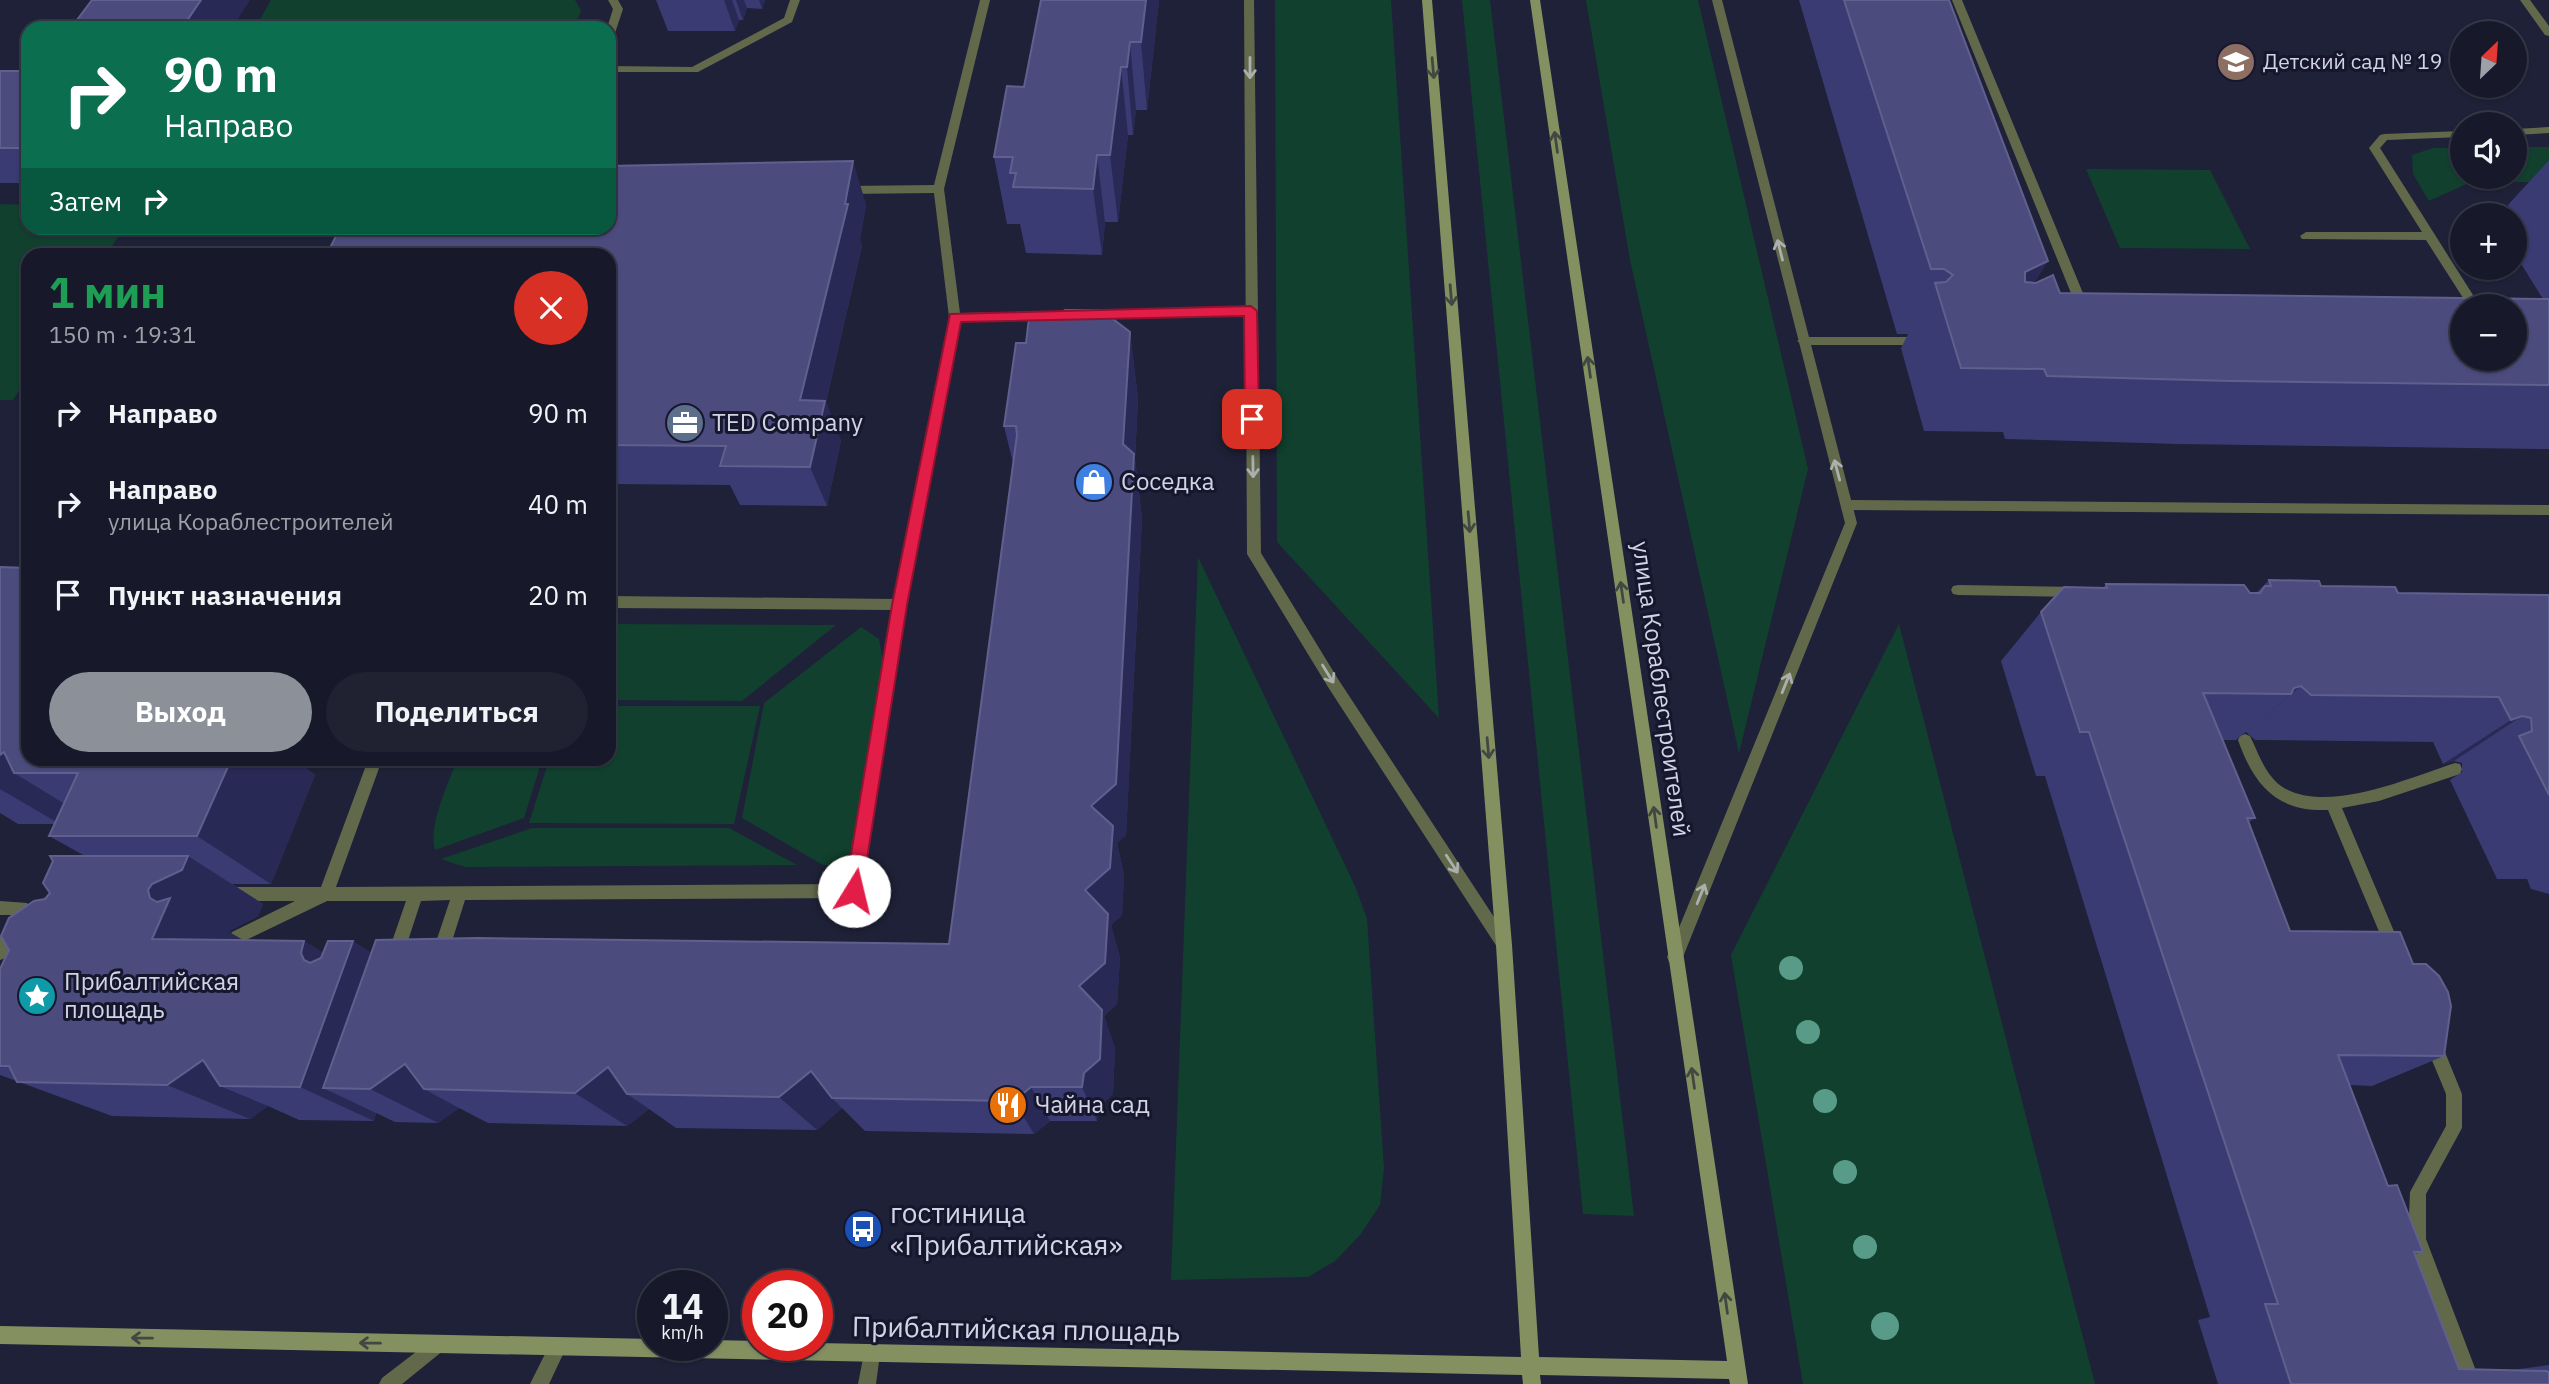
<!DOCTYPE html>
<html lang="ru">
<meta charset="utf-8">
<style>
:root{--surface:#17192a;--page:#202232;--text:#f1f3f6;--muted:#9ea0a8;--line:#363847;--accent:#8c9099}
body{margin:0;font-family:"IBM Plex Sans",sans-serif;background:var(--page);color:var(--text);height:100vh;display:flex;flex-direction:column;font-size:26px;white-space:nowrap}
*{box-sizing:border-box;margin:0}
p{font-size:23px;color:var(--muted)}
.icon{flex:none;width:38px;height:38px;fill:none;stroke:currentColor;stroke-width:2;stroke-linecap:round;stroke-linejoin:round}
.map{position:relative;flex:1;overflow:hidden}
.panel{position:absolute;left:21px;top:248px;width:595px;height:518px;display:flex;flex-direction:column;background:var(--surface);border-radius:21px;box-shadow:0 2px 5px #0004,0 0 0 2px var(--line)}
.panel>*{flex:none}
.banner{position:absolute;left:21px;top:21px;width:595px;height:214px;border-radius:21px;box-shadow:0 2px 5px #0004,0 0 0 2px var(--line);background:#0b6e4f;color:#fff;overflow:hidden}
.needle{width:46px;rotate:25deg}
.tools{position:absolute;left:2450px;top:21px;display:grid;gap:14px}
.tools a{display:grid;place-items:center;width:77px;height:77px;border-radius:50%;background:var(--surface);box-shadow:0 2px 5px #0004,0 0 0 2px var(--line);font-size:35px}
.speed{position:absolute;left:637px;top:1270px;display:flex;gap:14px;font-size:35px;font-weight:700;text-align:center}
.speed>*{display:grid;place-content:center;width:91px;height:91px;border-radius:50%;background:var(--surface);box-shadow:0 2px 5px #0004,0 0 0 2px var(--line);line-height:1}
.speed small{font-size:18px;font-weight:400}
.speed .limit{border:10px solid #d22;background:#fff;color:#111}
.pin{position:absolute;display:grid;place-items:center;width:60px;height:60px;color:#fff;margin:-30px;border-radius:14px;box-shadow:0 4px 10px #0006}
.me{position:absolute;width:77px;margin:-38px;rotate:9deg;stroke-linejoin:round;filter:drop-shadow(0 0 5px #0008)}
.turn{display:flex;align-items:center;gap:24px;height:147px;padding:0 28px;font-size:32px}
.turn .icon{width:91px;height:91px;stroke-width:2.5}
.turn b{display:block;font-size:49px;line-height:60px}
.then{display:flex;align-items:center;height:66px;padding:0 28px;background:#0003;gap:14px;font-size:26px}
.round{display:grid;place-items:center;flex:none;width:74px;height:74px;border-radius:37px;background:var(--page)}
.headline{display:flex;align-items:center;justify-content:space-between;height:119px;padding:0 28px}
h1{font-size:42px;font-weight:700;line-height:52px;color:#1e9e55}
.cta{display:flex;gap:14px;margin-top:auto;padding:14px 28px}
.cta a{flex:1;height:80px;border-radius:42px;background:var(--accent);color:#fff;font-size:28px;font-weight:700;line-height:80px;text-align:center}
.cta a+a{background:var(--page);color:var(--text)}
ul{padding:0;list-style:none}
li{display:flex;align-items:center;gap:21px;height:91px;padding:0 28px}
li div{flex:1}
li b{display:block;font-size:26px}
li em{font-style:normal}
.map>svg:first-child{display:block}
.green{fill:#11402e}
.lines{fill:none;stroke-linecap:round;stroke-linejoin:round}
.lane{fill:#62694b;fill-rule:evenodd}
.street{fill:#62694b;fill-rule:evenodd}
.secondary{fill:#859061;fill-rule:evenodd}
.tree{fill:#589b89}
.wall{fill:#3a3b72}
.shaded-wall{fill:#292955}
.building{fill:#4b4b7e;stroke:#60608e;stroke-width:2;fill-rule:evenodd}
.oneway{stroke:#abafae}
.oneway2{stroke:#424742}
.route{fill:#e11d48;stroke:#92132f;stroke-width:2}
.labels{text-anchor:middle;stroke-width:6;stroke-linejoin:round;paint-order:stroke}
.far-poi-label{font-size:21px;fill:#d2d4e4;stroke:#16172e;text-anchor:start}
.poi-label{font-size:24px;fill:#d2d4e4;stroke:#16172e;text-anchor:start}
.street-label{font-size:24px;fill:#d2d4e4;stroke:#16172e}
.near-poi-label{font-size:28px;fill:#d2d4e4;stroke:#16172e;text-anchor:start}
.near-street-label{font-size:28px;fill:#d2d4e4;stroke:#16172e}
</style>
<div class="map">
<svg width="2549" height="1384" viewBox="0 0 2549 1384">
<rect width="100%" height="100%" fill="#1f2138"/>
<g class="green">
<path d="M271 0H575L581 11 574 28H255Z"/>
<path d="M1275 0H1391L1439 718 1277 542Z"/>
<path d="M1462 0H1490L1634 1216 1583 1214Z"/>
<path d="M1586 0H1698L1808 469 1739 753 1630 260Z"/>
<path d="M2515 147H2549V182H2471L2429 201 2413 174 2412 155 2433 148H2462V177H2515Z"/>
<path d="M2086 169 2210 170 2250 249 2120 248Z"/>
<path d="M0 204 28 205V228H124L106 255 28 256V376L13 400H0Z"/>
<path d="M1198 557 1355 886 1367 919 1384 1168 1380 1205 1360 1235 1335 1261 1308 1277 1171 1280Z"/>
<path d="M609 624 836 625 742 701 609 700Z"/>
<path d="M1899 624 2095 1384H1803L1731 955Z"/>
<path d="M861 627 879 639 883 660 849 865H823L742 818 764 703Z"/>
<path d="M609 706H760L734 824 529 823 549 760H609Z"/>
<path d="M457 760H542L524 818 435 850C428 826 448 784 457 760Z"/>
<path d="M532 828H729L797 865 465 867 441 859Z"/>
</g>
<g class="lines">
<g class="lane">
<path d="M608 0H618L623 9 614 36 609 39V28H607L613 9Z"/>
<path d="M790 0H800L792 22 698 72H609V66L692 67 784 18Z"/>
<path d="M980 0H990L944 189 960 313 1251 307 1257 311 1251 315 960 321 907 605 859 896 854 898 465 900 447 957 445 962 439 964 433 962 431 957 450 900 421 901 403 956 401 961 395 963 389 961 387 956 406 901H327L242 942 237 944 232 942 229 937 232 932 295 901H229L224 899 221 894 224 889 229 887H321L368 760H382L336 887 848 884 892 610 609 608V596L894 599 949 317 934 193 845 194 840 190 845 186 934 185Z"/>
<path d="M1952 0H1962L2085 298 2083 301 2079 302 2073 298Z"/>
<path d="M2520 0H2530L2549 26V36L2545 35Z"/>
<path d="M2549 127V133L2515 135V129Z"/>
<path d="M2462 131V137L2387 140 2380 148 2473 295V301H2465L2426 240 2302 239 2300 236 2306 232H2422L2369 148 2380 135 2384 134Z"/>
<path d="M1803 337H1910L1916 341 1910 345H1803L1797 341Z"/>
<path d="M1847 500 2549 505V515L1847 510 1841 505Z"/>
<path d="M1958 585 2079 587 2084 588 2086 592 2084 596 2079 597 1958 595 1953 594 1951 590 1953 586Z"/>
<path d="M2245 734 2250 736C2259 754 2264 773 2281 786 2325 816 2411 777 2455 763L2460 764 2462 769 2460 774 2379 801 2342 808 2401 948 2398 953 2393 955 2388 953 2328 810C2276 812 2254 785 2238 740L2240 736Z"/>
<path d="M0 901 27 903 30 908 6 958 0 960V937L11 915H0Z"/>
<path d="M2432 1033 2438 1035 2462 1094V1128L2426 1194V1239L2481 1384H2463L2408 1239 2410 1192 2446 1126V1094L2424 1041 2426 1035Z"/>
<path d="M438 1335 444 1338 447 1344 444 1350 402 1384H379L382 1378Z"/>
<path d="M557 1339 563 1342 566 1348 549 1384H530L551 1342Z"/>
<path d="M871 1345 877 1348 880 1354 876 1384H858L865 1348Z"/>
</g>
<g class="street">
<path d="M1244 0H1254L1261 553 1338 679 1509 940 1512 945 1509 950 1504 952 1499 950 1328 687 1247 554Z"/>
<path d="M1712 0H1722L1857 523 1683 957 1681 962 1675 964 1669 962 1667 957 1845 523Z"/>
</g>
<path class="secondary" d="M1422 0H1432L1512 945 1539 1357 1727 1361 1530 0H1540L1748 1384H1730L1729 1379 1540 1375 1541 1384H1523L1522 1375 0 1344V1326L653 1339V1346H712V1340L758 1341V1346H817V1343L1521 1357 1496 945Z"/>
</g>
<g class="tree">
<circle cx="1791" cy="968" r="12"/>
<circle cx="1808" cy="1032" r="12"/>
<circle cx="1825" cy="1101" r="12"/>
<circle cx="1845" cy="1172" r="12"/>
<circle cx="1865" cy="1247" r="12"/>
<circle cx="1885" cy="1326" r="14"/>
</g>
<g class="wall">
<path d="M656 0H765L762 9 747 8 743 20H739L735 31H668Z"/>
<path d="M1159 0 1147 110H1136L1133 135H1128L1118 222H1105L1102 255 1026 253 1020 224H1007L994 157 1024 87Z"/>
<path d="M1799 0H1949L2048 261 2034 283 2060 293 2543 299 2515 254V215L2508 205 2549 160V449L2179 444 2005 439 2003 432 1924 431 1901 348 1908 334H1897Z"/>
<rect x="0" y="71" width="28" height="112"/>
<path d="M866 204 860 240 862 246 826 402 841 441 827 506 740 505 730 485 609 484V256Z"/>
<path d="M1130 332 1138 399 1135 459 1142 518 1126 835 1117 843 1124 875 1122 915 1111 925 1120 958 1117 1004 1104 1016 1115 1049 1113 1094 1098 1108 1097 1121H1050L1034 1134 865 1131 842 1108 817 1130 676 1128 649 1109 627 1126 488 1123 459 1108 438 1123 395 1122 376 1113 374 1121 299 1120 268 1106 250 1119 112 1116 0 1075V969L45 899 85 856 49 836 55 824H18L0 813V567L306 768 315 775 271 884H232L263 904 258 916 231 930 229 932 243 940 304 941 323 953 949 944 1013 463 1004 426 1026 343Z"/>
<path d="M2269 580 2398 593 2549 595V894L2531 889 2527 879H2497L2450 780 2462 772V763L2454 761 2443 764 2433 742 2255 740 2246 732 2236 740H2223L2255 818 2249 822 2290 931 2444 1056 2372 1086 2349 1085 2388 1186 2423 1252 2415 1254 2459 1369 2512 1370 2549 1365V1384H2218L2198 1320 2210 1317 2045 776H2036L2001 661 2041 612 2103 588 2106 584 2256 593Z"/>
</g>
<g class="shaded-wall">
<path d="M201 0H250L232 28H182Z"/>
<path d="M724 0H732L739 20 735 31Z"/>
<path d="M736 0H744L747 8 743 20Z"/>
<path d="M759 0H765L762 9Z"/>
<path d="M1146 0H1159L1147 110 1141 42Z"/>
<path d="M1130 42 1136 110 1133 135 1127 67Z"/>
<path d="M1121 67 1128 135 1118 222 1110 155Z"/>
<path d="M1097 155 1105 222 1102 255 1093 189Z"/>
<path d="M853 161 866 204 860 240 862 246 826 402 841 441 827 506 810 467 800 400 845 204Z"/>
<path d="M2048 261 2008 326 2025 272Z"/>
<path d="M1130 332 1138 399 1135 459 1142 518 1126 835 1117 843 1124 875 1122 915 1111 925 1120 958 1117 1004 1104 1016 1115 1049 1113 1094 1098 1108 1097 1121 1082 1087 1084 1073 1079 986 1091 806 1123 444Z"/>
<path d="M2301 686 2246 732 2291 694 2294 688Z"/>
<path d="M2522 716 2454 761 2443 764 2511 720Z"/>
<path d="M4 752 14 773 78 812 60 824 0 789V755Z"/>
<path d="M231 760H309L306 768 315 775 271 884 197 836Z"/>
<path d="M188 856 263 904 258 916 231 930 229 932 248 943 152 939 150 898 148 890 152 884Z"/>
<path d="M304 941 344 966 353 941 419 983 405 1064 424 1089 459 1108 438 1123 370 1089 323 1088 376 1113 374 1121 300 1087 304 960 301 953Z"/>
<path d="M203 1060 220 1086 268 1106 250 1119 167 1085Z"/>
<path d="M608 1067 627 1094 649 1109 627 1126 575 1093Z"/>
<path d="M811 1071 832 1098 842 1108 817 1130 779 1097Z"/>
<path d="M1031 1087 1050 1121 1034 1134 1014 1101Z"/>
</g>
<g class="building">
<path d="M92 0H201L182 28H71Z"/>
<path d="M1041 0H1146L1141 42H1130L1127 67H1121L1110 155H1097L1093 189 1013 187 1016 173H1010L1013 157H994L1007 86 1024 87Z"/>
<path d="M1844 0H1949L2048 261 2025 272V282L2036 283 2053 275 2060 293 2549 299V385L2231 381 2047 376 2044 369 1961 368 1935 283 1946 282 1953 275 1944 269H1931ZM2462 306H2515V359H2462Z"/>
<path d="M0 71H28V146L26 148H0Z"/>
<path d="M853 161 845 204H848L800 400 825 401 810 467 720 466 726 446 609 445V256H326L340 228H609V166Z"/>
<path d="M1065 310H1101L1130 332 1123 444 1134 454 1116 784 1091 806 1113 826 1110 868 1085 890 1108 914 1105 963 1079 986 1102 1010 1100 1059 1084 1073 1082 1087H1031L1014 1101 832 1098 811 1071 779 1097 627 1094 608 1067 575 1093 424 1089 405 1064 370 1089 323 1088 376 940 478 938 949 944 1017 435 1016 426H1004L1016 343H1026L1029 318H1053Z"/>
<path d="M0 567 28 568V760H231L197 836H49L78 773H14L4 752 0 755Z"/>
<path d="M2269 580 2319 581 2321 586 2395 587 2398 593 2549 595V795L2519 736 2532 731 2531 718 2522 716 2511 720 2499 697 2311 695 2301 686 2294 688 2291 694 2203 693 2255 818H2247L2290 931 2400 932 2413 964H2426L2439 976 2448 992 2451 1006 2444 1056 2338 1055 2388 1186 2397 1185 2423 1252H2414L2459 1369 2547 1371 2549 1373V1384H2291L2265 1304H2278L2089 732H2080L2041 612 2064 587 2107 588 2106 584 2244 585 2250 593H2260L2265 586H2271Z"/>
<path d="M50 856H188L182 870 152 884 148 890 150 898 157 902 170 898 152 939 304 941 301 953 304 960 310 963 321 958 328 941H353L300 1087 220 1086 203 1060 167 1085 17 1082 9 1066H0V969L9 950 1 936 9 918 34 901 45 899 50 893 43 883 53 861Z"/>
</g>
<defs><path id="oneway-shaft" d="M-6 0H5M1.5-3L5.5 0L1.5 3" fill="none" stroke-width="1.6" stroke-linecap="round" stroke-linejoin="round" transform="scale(1.75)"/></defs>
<g class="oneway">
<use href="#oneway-shaft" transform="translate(1250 68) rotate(90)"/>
<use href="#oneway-shaft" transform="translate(1780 250) rotate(-104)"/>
<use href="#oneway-shaft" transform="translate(1253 467) rotate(89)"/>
<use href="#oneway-shaft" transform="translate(1837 470) rotate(-105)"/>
<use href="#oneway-shaft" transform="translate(1328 674) rotate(58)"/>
<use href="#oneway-shaft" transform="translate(1786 683) rotate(-68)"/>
<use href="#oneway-shaft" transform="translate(1452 864) rotate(57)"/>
<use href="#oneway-shaft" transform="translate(1701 894) rotate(-68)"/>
</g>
<g class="oneway2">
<use href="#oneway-shaft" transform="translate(1433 68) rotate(85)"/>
<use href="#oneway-shaft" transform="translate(1556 142) rotate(-98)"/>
<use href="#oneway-shaft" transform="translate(1451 295) rotate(85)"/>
<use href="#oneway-shaft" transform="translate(1589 367) rotate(-98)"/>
<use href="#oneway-shaft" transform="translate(1469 522) rotate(85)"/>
<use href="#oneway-shaft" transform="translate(1622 592) rotate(-98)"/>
<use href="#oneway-shaft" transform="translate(1488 748) rotate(85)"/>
<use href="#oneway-shaft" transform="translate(1655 817) rotate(-98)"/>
<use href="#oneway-shaft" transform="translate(1693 1078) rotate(-98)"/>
<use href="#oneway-shaft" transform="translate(1726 1303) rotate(-98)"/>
<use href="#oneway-shaft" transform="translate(142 1338) rotate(-179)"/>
<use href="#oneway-shaft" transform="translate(370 1343) rotate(-179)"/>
</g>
<path class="route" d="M1251 306 1257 311 1259 419 1252 424 1245 419 1244 316 961 322 907 605 862 891 860 897 854 899 848 897 845 891 892 605 950 314Z"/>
<defs>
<symbol id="school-disc" viewBox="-11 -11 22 22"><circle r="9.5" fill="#8d6e63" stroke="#16172e"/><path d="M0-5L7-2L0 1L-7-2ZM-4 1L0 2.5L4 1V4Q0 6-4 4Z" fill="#fff"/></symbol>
<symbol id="office-disc" viewBox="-11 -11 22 22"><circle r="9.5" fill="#5c6f8a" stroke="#16172e"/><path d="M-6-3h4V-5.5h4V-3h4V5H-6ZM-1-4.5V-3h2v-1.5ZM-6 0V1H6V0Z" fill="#fff"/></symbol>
<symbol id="shop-disc" viewBox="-11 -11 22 22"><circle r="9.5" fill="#3f7fe0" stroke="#16172e"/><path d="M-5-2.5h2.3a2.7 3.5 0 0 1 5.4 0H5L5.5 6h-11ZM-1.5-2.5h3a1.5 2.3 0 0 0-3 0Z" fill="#fff"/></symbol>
<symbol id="sight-disc" viewBox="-11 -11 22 22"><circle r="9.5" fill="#0f9aa8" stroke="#16172e"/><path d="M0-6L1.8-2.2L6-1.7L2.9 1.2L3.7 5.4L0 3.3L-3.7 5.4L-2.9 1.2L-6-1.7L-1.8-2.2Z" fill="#fff"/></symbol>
<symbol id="restaurant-disc" viewBox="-11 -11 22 22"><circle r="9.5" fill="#e8710a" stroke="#16172e"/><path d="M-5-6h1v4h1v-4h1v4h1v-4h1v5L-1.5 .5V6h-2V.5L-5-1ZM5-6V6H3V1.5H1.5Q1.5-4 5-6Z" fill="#fff"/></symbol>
<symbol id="bus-disc" viewBox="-11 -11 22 22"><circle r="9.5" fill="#1a4fb4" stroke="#16172e"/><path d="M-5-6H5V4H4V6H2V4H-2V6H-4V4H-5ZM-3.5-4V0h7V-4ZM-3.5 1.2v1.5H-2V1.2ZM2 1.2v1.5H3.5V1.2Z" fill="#fff"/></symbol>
</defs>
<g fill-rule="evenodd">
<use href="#school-disc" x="2214" y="40" width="44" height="44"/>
<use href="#office-disc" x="663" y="401" width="44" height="44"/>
<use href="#shop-disc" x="1072" y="460" width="44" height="44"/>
<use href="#sight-disc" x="15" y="974" width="44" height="44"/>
<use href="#restaurant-disc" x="986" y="1083" width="44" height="44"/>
<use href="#bus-disc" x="841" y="1207" width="44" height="44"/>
</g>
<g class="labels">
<g class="far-poi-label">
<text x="2263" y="69">Детский сад № 19</text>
</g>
<g class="poi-label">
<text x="712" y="431">TED Company</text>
<text x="1121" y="490">Соседка</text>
<text x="64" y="990">Прибалтийская<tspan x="64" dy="28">площадь</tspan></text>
<text x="1035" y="1113">Чайна сад</text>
</g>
<g class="street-label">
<text transform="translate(1661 689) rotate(82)" y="8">улица Кораблестроителей</text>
</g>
<g class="near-poi-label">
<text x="890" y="1223">гостиница<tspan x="890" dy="32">«Прибалтийская»</tspan></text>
</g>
<g class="near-street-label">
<text transform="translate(1016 1329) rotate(1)" y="10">Прибалтийская площадь</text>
</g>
</g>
</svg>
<div class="tools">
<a><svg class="needle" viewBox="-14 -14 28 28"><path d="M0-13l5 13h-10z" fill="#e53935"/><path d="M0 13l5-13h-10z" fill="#9ea0a8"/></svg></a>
<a><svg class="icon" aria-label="sound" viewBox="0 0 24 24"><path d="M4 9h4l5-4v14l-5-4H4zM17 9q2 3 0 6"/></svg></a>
<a>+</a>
<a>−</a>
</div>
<div class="speed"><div>14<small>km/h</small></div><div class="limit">20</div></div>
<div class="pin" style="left:1252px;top:419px;background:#d93025"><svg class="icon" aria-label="arrive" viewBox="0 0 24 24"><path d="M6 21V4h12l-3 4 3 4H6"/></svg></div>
<svg class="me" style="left:854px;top:891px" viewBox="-20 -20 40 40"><circle r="19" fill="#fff"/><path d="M0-13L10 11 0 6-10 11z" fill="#e11d48"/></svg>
<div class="banner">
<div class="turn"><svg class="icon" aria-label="right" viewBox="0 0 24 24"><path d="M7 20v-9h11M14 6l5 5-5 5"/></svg><div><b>90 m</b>Направо</div></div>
<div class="then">Затем<svg class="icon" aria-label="right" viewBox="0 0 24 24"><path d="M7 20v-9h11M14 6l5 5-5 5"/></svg></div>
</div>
<section class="panel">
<div class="headline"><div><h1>1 мин</h1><p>150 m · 19:31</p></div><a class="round" style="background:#d93025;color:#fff"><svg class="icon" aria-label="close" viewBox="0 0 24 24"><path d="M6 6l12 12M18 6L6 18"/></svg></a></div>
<ul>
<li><svg class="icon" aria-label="right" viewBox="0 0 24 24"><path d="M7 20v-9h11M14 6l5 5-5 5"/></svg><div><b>Направо</b></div><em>90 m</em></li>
<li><svg class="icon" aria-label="right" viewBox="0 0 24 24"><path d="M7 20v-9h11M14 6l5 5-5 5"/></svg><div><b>Направо</b><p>улица Кораблестроителей</p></div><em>40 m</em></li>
<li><svg class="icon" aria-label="arrive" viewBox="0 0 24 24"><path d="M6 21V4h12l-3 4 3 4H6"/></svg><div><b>Пункт назначения</b></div><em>20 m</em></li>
</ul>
<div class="cta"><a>Выход</a><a>Поделиться</a></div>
</section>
</div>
